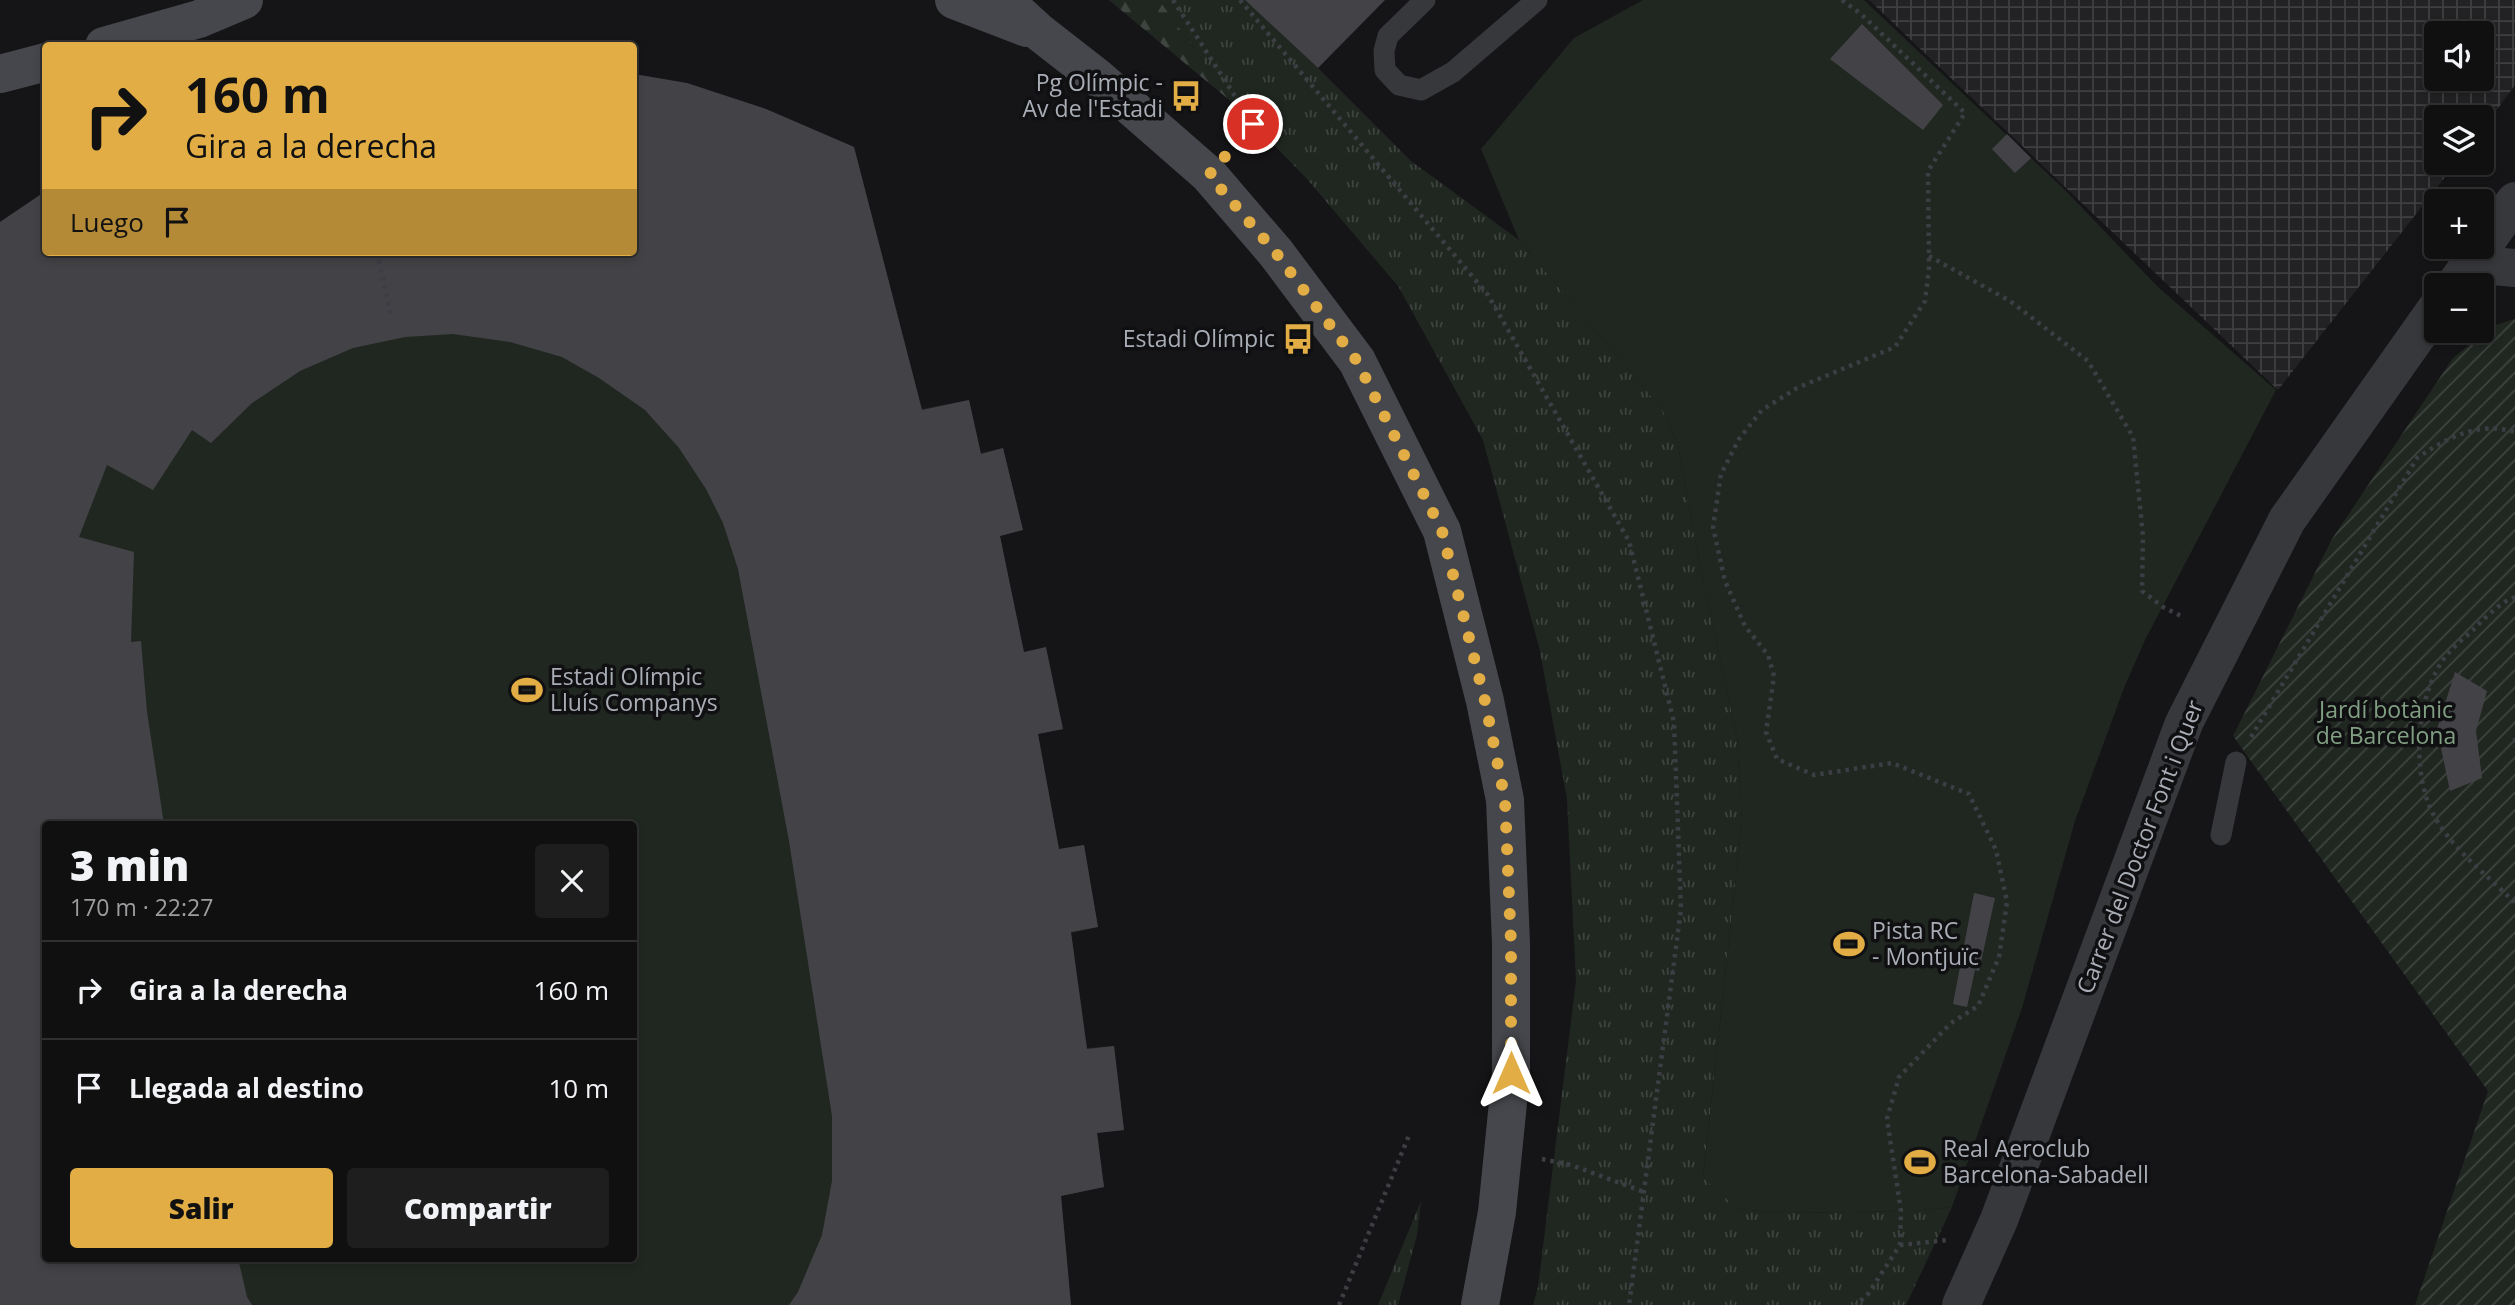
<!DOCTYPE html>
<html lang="es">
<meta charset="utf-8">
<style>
:root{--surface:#101011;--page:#1e1e1f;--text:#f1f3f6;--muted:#9c9d9f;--line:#303031;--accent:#e1ad44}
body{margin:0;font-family:"Open Sans",sans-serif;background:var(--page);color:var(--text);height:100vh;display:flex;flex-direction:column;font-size:26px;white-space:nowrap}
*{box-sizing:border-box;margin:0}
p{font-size:23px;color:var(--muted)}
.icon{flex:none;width:38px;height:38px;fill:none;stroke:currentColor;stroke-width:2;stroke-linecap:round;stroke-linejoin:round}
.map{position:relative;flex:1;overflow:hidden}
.panel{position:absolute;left:42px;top:821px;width:595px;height:441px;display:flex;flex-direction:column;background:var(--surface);border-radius:7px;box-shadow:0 4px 10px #0003,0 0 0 2px var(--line)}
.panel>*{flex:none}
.guide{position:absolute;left:42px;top:42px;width:595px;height:214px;border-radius:7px;box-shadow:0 4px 10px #0003,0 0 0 2px var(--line);background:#e1ad44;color:#111;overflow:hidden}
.tools{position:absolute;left:2424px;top:21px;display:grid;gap:14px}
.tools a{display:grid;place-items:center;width:70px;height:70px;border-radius:7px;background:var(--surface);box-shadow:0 4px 10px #0003,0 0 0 2px var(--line);font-size:35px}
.pin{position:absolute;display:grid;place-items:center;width:60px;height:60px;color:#fff;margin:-30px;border:4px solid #fff;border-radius:50%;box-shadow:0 2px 7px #0007}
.me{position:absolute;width:77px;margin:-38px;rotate:0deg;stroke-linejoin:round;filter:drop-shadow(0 0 5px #0008)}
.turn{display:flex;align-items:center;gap:24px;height:147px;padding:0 28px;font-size:32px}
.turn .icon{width:91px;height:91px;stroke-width:2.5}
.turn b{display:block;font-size:49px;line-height:60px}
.then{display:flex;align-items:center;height:66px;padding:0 28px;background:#0003;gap:14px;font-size:26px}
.round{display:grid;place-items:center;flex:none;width:74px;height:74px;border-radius:7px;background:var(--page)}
.headline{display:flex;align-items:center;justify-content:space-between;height:119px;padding:0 28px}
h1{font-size:42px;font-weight:800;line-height:52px}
.action{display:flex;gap:14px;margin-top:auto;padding:14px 28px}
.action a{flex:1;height:80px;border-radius:7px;background:var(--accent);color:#111;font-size:28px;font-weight:800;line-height:80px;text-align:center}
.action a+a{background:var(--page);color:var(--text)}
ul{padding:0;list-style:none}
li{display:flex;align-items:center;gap:21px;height:98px;padding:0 28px;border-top:2px solid var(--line)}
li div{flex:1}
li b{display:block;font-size:26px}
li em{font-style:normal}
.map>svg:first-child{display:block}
.industrial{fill:url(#industrial-grid);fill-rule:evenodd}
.grass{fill:url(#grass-tufts)}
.forest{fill:url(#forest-firs)}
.garden{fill:url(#garden-furrows)}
.pitch{fill:#202721;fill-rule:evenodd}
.building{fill:#434347}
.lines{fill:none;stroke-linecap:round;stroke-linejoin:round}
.path{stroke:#3d3e43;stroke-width:4.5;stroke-dasharray:3.5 5;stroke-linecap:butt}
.lane{stroke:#37383c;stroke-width:21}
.street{stroke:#37383c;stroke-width:38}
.secondary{stroke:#45474c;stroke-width:38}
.route{stroke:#e1ad44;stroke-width:12;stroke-dasharray:0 21.6}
.labels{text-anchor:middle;stroke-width:7;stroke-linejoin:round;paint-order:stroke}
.poi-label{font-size:23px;fill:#a9adb6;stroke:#101012;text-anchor:start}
.park-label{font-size:23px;fill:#819f83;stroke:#101012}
.street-label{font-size:23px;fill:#a9adb6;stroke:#101012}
</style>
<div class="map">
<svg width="2515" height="1305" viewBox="0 0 2515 1305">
<defs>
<pattern id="industrial-grid" width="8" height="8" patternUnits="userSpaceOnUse" patternTransform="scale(1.75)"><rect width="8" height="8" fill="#222224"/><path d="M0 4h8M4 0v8" fill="none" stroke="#3f3f42"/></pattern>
<pattern id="grass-tufts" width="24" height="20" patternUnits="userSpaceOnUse" patternTransform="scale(1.75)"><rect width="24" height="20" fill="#202721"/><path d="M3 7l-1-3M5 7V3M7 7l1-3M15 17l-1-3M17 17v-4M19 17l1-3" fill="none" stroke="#3e443f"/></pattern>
<pattern id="forest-firs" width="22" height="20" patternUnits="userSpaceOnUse" patternTransform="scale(1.75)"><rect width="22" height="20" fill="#202721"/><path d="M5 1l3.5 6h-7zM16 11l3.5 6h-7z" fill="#3e443f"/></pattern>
<pattern id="garden-furrows" width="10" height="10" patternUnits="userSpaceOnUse" patternTransform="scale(1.75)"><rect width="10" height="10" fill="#202721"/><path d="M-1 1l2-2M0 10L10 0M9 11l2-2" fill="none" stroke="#3e443f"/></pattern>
</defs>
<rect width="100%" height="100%" fill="#151517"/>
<path class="industrial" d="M1869 0H2515V85L2482 130V117H2436V163H2456L2278 390ZM2436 33H2482V79H2436Z"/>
<g class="grass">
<path d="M1159 0H1245L1318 68 1411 161 1519 240 1662 409 1678 445 1699 561 1737 737 1742 821 1703 1177 1738 1209 1785 1213 1912 1211 1952 1207 1906 1305H1533L1538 1287 1576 981 1567 799 1540 651 1483 440 1398 286 1307 179 1234 104Z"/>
<path d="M1421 1201 1417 1235 1398 1305H1378Z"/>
</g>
<path class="forest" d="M1108 0H1159L1234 104 1110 1Z"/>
<path class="garden" d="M2515 319V1305H2415L2488 1091 2233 736 2332 539 2453 358 2492 326Z"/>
<g class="pitch">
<path d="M1643 0H1864L2066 191 2158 287 2276 390 2145 640 2124 688 2075 821 2022 1008 1952 1207 1912 1211 1785 1213 1738 1209 1703 1178 1742 821 1737 737 1699 561 1678 445 1662 409 1519 240 1481 149 1574 38Z"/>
<path d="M634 74 687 84 766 109 854 147 922 409 969 400 981 453 1003 448 1023 530 1000 536 1023 652 1063 729 1038 734 1059 849 1084 845 1098 927 1071 933 1087 1048 1114 1046 1124 1130 1097 1133 1104 1187 1061 1196 1071 1305H0V222L45 191 46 252H634ZM46 824H634V1258H46Z"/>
</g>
<g class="building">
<path d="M1245 0H1385L1318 68Z"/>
<path d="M1862 24 1943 105 1923 130 1830 59Z"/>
<path d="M634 74 687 83 766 109 854 147 922 410 969 400 981 454 1003 448 1023 530 1000 536 1024 652 1046 647 1063 729 1038 734 1059 849 1084 845 1098 927 1071 932 1087 1049 1114 1046 1124 1130 1097 1133 1104 1187 1061 1196 1071 1305H789L798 1292 822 1235 832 1181V1116L789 841 738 569 723 523 706 489 679 448 645 410 599 378 562 357 510 342 453 334 405 337 353 348 300 371 252 403 211 443 192 430 153 490 107 465 79 537 134 552 131 642 141 641 147 712 164 824H46V1258H238L247 1297 252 1305H0V222L46 191V252H634Z"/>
<path d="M2007 134 2031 158 2015 173 1992 149Z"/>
<path d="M2455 672 2487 691 2476 731 2482 778 2450 791 2437 729Z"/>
<path d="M1974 893 1995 898 1979 971 1975 970 1967 1007 1953 1004Z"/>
</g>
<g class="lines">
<g class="path">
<path d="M1173 0 1253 124 1235 145"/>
<path d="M1240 0 1488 295 1629 541 1674 722 1681 909 1629 1305"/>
<path d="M1842 0 1861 14 1965 113 1928 171 1929 268 1925 301 1895 347 1797 388 1762 410 1739 439 1721 474 1713 527 1725 581 1745 626 1768 655 1774 676 1766 732 1777 759 1814 775 1892 763 1969 794 1996 850 2007 902 1999 957 1978 1006 1951 1023 1899 1077 1887 1119 1901 1211 1900 1245 1868 1294 1856 1305"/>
<path d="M377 252 391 316"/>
<path d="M1929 256 2010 301 2088 361 2133 437 2143 536 2142 591 2163 607 2183 617"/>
<path d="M2515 597C2499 603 2485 618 2473 630 2464 638 2454 646 2446 656 2417 693 2412 762 2429 805 2445 844 2484 872 2513 901L2515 906"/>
<path d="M2251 737 2417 458C2447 438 2478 421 2515 432"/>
<path d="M2515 738V747"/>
<path d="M1542 1159 1571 1165 1644 1192"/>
<path d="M1900 1245 1948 1240"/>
<path d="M1339 1305 1410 1133"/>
</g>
<g class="lane">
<path d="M1425 0 1388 36 1384 51 1385 70 1399 85 1421 90 1453 72 1537 0"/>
<path d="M2221 835 2236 762"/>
</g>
<g class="street">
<path d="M2471 264 2515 268"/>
<path d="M2455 285 2515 201"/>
<path d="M1961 1305 1999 1220 2184 723 2287 520 2436 309"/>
</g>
<g class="secondary">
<path d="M954 0 1027 28"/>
<path d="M1004 0 1039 32 1098 78 1209 175 1276 253 1357 361 1442 531 1485 701 1505 800 1511 943V1073L1497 1212 1480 1305"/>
<path d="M104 46 199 19 244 0"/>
<path d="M0 74 46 62"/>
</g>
</g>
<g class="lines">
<path class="route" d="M1253 124 1209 175 1276 253 1357 361 1442 531 1485 701 1505 800 1511 943V1073"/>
</g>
<defs>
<symbol id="bus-bare" viewBox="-9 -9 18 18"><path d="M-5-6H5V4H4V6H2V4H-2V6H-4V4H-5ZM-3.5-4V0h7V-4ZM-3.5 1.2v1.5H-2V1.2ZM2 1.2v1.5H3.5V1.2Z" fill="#e1ad44" stroke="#101012" stroke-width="2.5" paint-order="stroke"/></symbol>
<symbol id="stadium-bare" viewBox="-9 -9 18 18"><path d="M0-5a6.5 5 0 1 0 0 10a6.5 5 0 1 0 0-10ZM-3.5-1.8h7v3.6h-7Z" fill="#e1ad44" stroke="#101012" stroke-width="2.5" paint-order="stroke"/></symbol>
</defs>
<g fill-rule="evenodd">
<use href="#bus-bare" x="1164" y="74" width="44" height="44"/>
<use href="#bus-bare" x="1276" y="317" width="44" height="44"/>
<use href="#stadium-bare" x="505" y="668" width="44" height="44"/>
<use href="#stadium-bare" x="1827" y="922" width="44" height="44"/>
<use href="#stadium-bare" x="1898" y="1140" width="44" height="44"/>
</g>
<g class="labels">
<g class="poi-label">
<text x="1163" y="91" text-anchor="end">Pg Olímpic -<tspan x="1163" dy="26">Av de l'Estadi</tspan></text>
<text x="1275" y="347" text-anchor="end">Estadi Olímpic</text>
<text x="550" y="685">Estadi Olímpic<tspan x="550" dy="26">Lluís Companys</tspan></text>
<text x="1872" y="939">Pista RC<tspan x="1872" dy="26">- Montjuïc</tspan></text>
<text x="1943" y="1157">Real Aeroclub<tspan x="1943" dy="26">Barcelona-Sabadell</tspan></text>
</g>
<g class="park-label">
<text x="2386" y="718">Jardí botànic<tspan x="2386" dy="26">de Barcelona</tspan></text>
</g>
<g class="street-label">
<text transform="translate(2140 847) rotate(-69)" y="8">Carrer del Doctor Font i Quer</text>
</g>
</g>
</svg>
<div class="tools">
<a><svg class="icon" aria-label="sound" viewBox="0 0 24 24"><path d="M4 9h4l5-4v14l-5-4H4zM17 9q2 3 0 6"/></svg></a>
<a><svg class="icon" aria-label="layers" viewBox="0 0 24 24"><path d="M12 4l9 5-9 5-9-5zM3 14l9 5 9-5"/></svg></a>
<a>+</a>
<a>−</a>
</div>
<div class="pin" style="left:1253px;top:124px;background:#d93025"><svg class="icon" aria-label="arrive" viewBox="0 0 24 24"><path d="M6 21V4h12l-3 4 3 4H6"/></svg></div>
<svg class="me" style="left:1511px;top:1073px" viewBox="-20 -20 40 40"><path d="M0-17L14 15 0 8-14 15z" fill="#e1ad44" stroke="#fff" stroke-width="4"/></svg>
<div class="guide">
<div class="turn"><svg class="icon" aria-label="right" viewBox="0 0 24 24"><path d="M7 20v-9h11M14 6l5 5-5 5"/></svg><div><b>160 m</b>Gira a la derecha</div></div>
<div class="then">Luego<svg class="icon" aria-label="arrive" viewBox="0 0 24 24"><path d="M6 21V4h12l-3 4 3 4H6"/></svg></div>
</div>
<section class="panel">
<div class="headline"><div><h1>3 min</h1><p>170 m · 22:27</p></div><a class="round"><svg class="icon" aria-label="close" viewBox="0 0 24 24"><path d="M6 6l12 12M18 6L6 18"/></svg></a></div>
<ul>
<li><svg class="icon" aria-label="right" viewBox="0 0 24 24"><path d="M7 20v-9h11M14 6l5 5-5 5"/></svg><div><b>Gira a la derecha</b></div><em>160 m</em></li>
<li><svg class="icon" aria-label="arrive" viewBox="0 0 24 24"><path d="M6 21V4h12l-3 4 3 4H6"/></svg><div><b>Llegada al destino</b></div><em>10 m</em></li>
</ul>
<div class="action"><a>Salir</a><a>Compartir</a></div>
</section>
</div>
